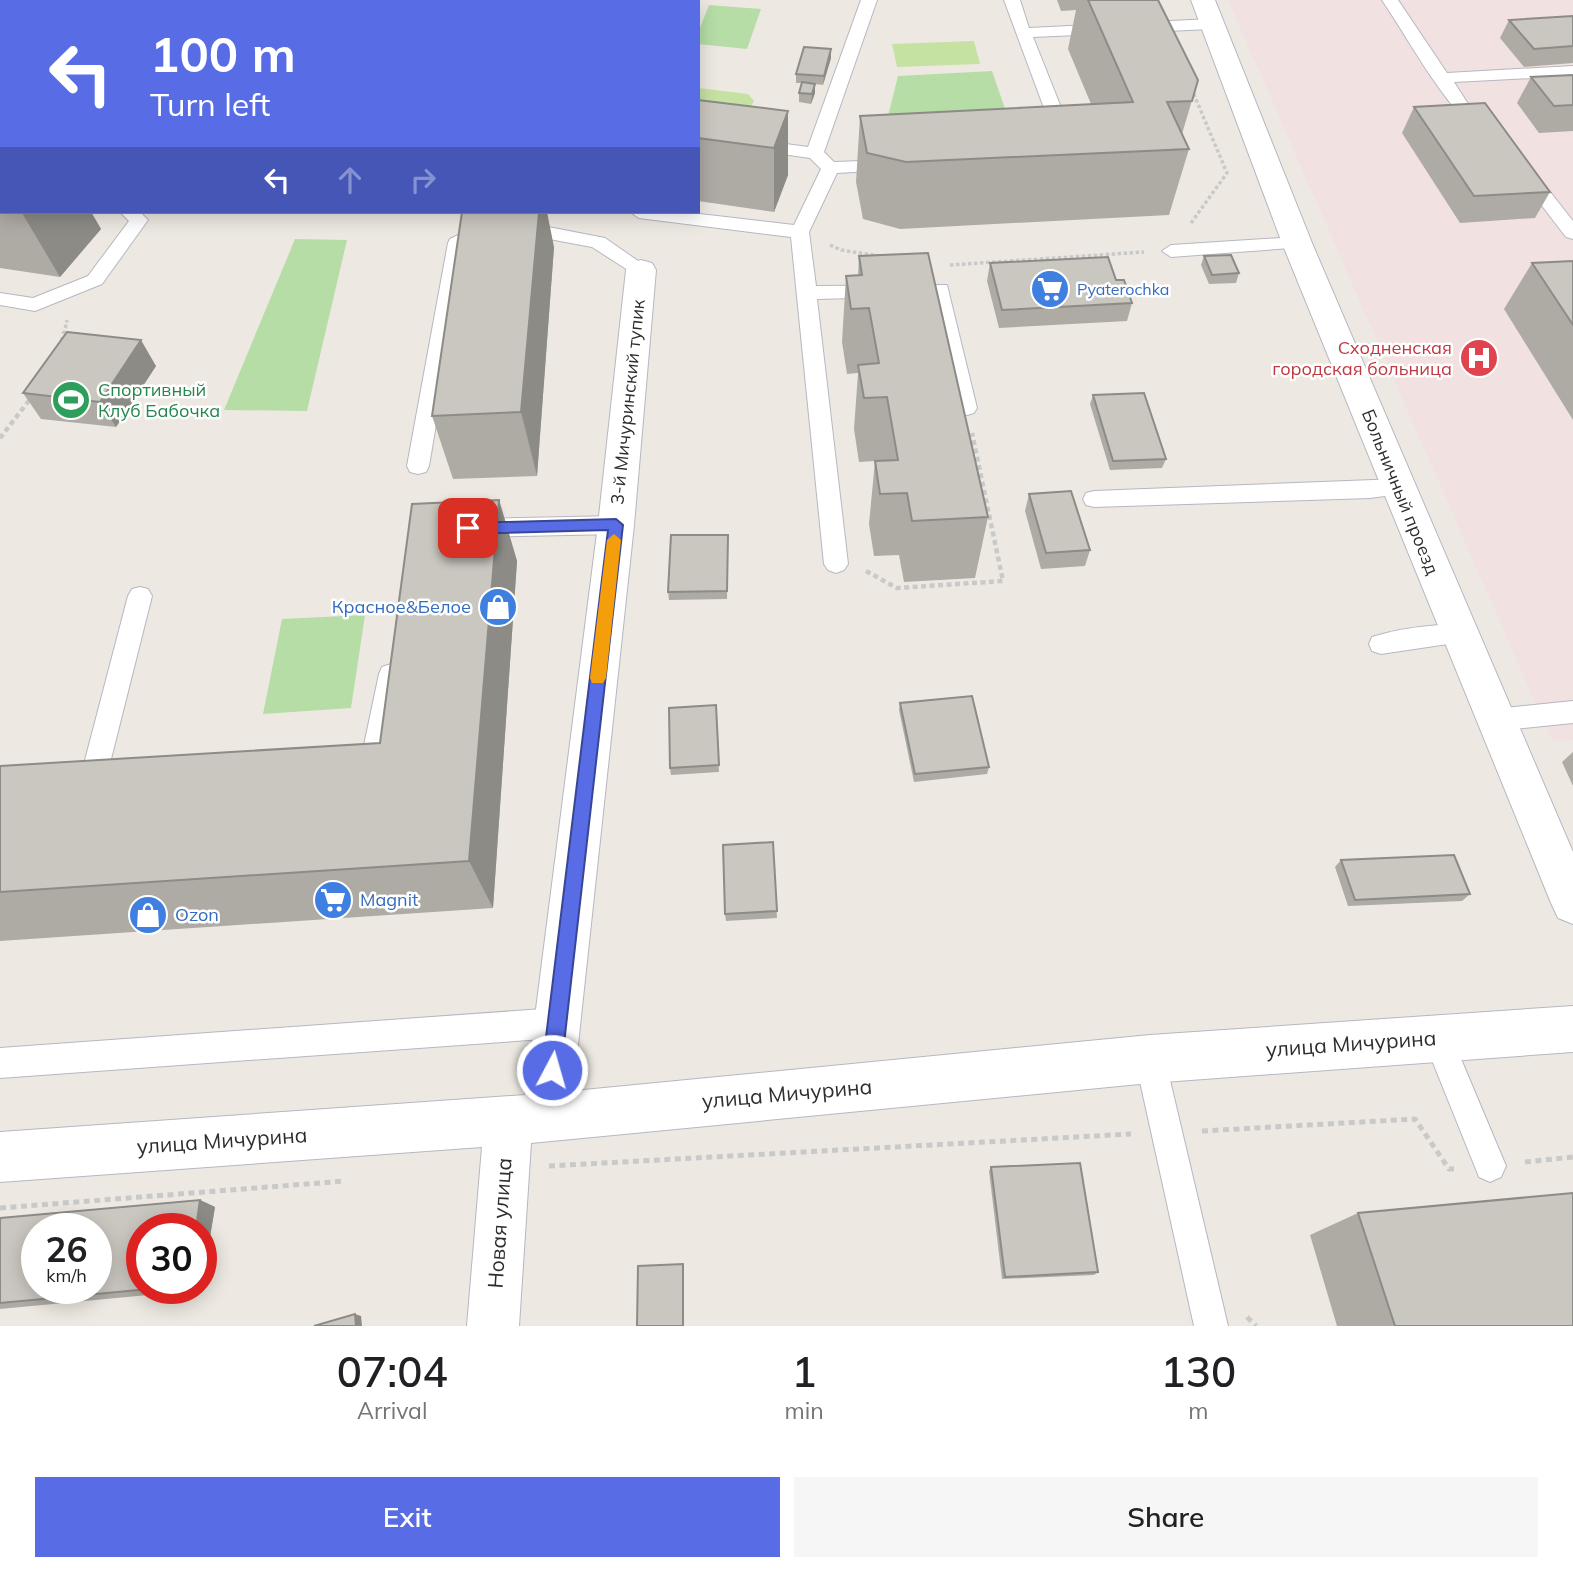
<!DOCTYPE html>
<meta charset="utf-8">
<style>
:root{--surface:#fff;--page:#f6f6f6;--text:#202124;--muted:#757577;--accent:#576ce5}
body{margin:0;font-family:Mulish,sans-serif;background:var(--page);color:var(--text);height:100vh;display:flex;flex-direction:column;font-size:26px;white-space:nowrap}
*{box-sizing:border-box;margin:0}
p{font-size:23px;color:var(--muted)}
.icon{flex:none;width:38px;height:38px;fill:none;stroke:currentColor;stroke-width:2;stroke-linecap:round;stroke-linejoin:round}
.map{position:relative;height:1326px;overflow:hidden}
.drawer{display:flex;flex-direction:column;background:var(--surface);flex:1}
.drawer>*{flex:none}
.hud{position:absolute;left:0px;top:0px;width:700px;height:214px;box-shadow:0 4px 18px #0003;background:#576ce5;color:#fff;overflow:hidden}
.speed{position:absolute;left:21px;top:1213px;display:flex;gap:14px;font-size:35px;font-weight:700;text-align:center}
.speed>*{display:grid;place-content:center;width:91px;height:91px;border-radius:50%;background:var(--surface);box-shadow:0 4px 18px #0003;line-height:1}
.speed small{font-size:18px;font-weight:400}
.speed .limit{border:10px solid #d22;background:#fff;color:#111}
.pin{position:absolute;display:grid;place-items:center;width:60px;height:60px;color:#fff;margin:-30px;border-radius:14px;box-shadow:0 4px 10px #0006}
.me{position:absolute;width:77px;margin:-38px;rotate:6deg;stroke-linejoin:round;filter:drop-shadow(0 0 5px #0008)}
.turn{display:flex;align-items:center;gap:24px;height:147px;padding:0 35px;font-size:32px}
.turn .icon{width:91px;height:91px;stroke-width:2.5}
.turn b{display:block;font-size:49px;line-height:60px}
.lanes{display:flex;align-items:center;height:66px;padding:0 35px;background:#0003;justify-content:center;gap:35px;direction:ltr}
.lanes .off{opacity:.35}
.eta{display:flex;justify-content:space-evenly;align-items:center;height:119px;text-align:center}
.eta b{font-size:42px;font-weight:600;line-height:49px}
.action{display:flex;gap:14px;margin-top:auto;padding:14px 35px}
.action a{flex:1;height:80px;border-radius:0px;background:var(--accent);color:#fff;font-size:28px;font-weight:600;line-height:80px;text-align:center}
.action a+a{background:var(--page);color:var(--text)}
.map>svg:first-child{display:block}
.medical{fill:#f2e1e1}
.green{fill:#b6dda6}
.pitch{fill:#c5e2a3}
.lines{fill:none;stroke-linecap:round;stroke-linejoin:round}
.service-casing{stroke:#b6b7c0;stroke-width:2}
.minor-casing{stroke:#b6b7c0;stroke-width:2}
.path-far2{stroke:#c9c9c9;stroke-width:3.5;stroke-dasharray:3.5 2.5;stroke-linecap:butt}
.path-far1{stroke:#c9c9c9;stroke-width:4.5;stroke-dasharray:5 3.5;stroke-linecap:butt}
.path{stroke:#c9c9c9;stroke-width:5;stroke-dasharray:6 4.5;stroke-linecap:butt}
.service{fill:#fff;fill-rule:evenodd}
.minor{fill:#fff;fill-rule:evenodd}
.wall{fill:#aeaba5;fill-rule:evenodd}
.shaded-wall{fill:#8d8b86}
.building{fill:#cac7c0;stroke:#8d8b86;stroke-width:2;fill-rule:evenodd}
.route{fill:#576ce5;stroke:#394695;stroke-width:2}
.slow{fill:#f59e0b}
.labels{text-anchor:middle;stroke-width:5;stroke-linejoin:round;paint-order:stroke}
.far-shop-label{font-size:16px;fill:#366cbe;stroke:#fff;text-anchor:start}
.health-label{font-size:18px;fill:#be3a42;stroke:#fff;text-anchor:end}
.leisure-label{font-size:18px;fill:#27864d;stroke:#fff;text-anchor:start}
.street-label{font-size:18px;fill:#2e2e2e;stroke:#fff}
.shop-label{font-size:18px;fill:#366cbe;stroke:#fff;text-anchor:start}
.near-street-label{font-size:21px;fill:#2e2e2e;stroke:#fff}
</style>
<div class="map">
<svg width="1573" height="1326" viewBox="0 0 1573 1326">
<rect width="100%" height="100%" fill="#ede9e2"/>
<path class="medical" d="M1228 0H1573V740L1552 741Z"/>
<g class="green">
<path d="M709 5 761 9 747 49 698 44V33Z"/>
<path d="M992 71 1012 129 883 136 898 76Z"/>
<path d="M295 239 347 240 307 411 224 410Z"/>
<path d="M365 615 351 708 263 714 282 619Z"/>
</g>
<g class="pitch">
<path d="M974 41 980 64 897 67 892 44Z"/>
<path d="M698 88 748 94 754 101 743 118H698Z"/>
</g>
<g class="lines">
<defs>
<g id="service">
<path d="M8 0H24L6 2Z"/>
<path d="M605 0H621L604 2Z"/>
<path d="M861 0H877L824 152 834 162 889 160 898 165 889 170 837 173 809 232 816 286 947 285 977 408 974 413 967 415 960 413 957 408 932 296 817 299 848 564 844 570 836 573 828 570 824 564 791 237 639 218 630 212H683L794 225 821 169 810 158 698 142V132L808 147Z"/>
<path d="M1004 0H1020L1029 28 1211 19 1219 24 1211 29 1033 37 1072 135 1063 140 1054 135Z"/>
<path d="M1382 0H1398L1447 73 1573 66V76L1454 82 1470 107 1490 127 1487 131H1475C1437 93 1412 45 1382 0Z"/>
<path d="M1526 168 1532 169 1573 221V239L1566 237 1517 173Z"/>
<path d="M120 212H140L148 220 102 284 35 311 0 305V293L33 298 88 276 129 221Z"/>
<path d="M489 212H507L501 222 533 224 605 238 651 270 648 274H634L592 247 533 236 490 233 466 246 429 466 426 472 418 474 410 472 407 466 448 243 450 239 482 223Z"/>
<path d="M1297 237 1306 243 1304 247 1171 257 1162 251 1171 245Z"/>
<path d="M1399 479 1407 481 1410 487 1407 493 1370 498 1094 507 1086 505 1083 499 1086 493 1094 491Z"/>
<path d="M616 516 624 519 627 525 624 531 616 534 473 537 465 534 462 528 465 522 473 519Z"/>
<path d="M140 587 148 589 152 596 105 783 101 791 92 795 83 791 79 783 128 596 132 589Z"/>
<path d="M1459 624 1468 627 1471 634 1468 641 1381 654 1372 651 1369 644 1372 637C1400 628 1430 625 1459 624Z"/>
<path d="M391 664 400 667 403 674 388 755 384 763C371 768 359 770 346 765L342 757 346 749 364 745 379 674 382 667Z"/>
<path d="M1573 701V723L1495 731 1486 728 1482 720 1486 712 1495 709Z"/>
<path d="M557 1008 567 1013 572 1023 567 1033 557 1038 0 1078V1048Z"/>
<path d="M1438 1023 1448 1028 1506 1166 1501 1177 1490 1182 1479 1177 1423 1038 1428 1028Z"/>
<path d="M1150 1044 1161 1048 1165 1059 1228 1326H1194L1135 1059 1139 1048Z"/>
</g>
<g id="minor">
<path d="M1191 0H1215L1312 243 1573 852V924L1558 918 1551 903 1282 243Z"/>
<path d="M2 73V90L0 91V74Z"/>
<path d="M641 260 652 263 656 270 634 525 573 1091 1150 1035 1573 1006V1052L1150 1083 531 1143 519 1326H467L482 1147 0 1182V1132L525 1095 598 525 626 270 630 263Z"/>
</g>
</defs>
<use href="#service" class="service-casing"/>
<use href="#minor" class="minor-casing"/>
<g class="path-far2">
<path d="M339 2 343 0"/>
<path d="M1191 223 1227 173 1192 90"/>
<path d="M830 245 841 250 879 256"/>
<path d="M950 265 1144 252"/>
<path d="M64 334 67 320"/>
</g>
<g class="path-far1">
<path d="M62 342 64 332"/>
<path d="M0 438 31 398"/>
<path d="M866 571 897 588 1003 581 972 433"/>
</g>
<g class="path">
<path d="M1202 1131 1415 1119 1449 1169H1454"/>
<path d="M1525 1162 1573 1157"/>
<path d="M549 1166 1131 1134"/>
<path d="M0 1208 345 1181"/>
<path d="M1247 1317 1256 1326"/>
</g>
<use href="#service" class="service"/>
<use href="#minor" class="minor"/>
</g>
<g class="wall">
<path d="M38 0H198L199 2H39Z"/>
<path d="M1057 0H1158L1198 80 1182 134 1189 149 1169 215 900 229 863 219 856 182 860 116 1091 104 1068 49 1076 10 1061 11Z"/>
<path d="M1573 16V63L1524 67 1500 38 1509 20Z"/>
<path d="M831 49V58L823 85 815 84V93L811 104 799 102V93L802 83H796V74Z"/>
<path d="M1573 75V131L1539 133 1517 103 1531 77Z"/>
<path d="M698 100 788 111V175L774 212 698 201Z"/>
<path d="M1414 107 1550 192 1535 218 1460 223 1402 133Z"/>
<path d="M0 157H2V212H91L101 229 60 277 0 268Z"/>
<path d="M554 247 537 476 453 479 432 416Z"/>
<path d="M859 256 988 517 975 578 904 582 899 555 874 556 869 524 875 461 859 462 854 429 858 373 847 374 842 342 846 276H858Z"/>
<path d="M1204 256 1239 273 1236 283 1209 284 1201 265Z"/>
<path d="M1573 261V420L1504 309 1532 263Z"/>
<path d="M990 263 1116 280 1132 303 1127 321 999 328 987 281Z"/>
<path d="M156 366 116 427 41 419 23 393Z"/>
<path d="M1093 395 1166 459 1162 468 1110 470 1090 404Z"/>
<path d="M1029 494 1090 550 1085 566 1041 569 1025 511Z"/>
<path d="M499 500 517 561 493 908 0 941V766L380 743Z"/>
<path d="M728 535 727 599 669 600 668 592Z"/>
<path d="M900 703 989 767 987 774 914 782 899 710Z"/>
<path d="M716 705 719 772 671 775 670 768Z"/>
<path d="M1573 752V786L1562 762Z"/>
<path d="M773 842 777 918 726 921 725 914Z"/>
<path d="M1341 860 1470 894 1462 901 1348 906 1335 867Z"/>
<path d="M991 1167 1098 1272 1094 1275 1002 1279 989 1171Z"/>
<path d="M200 1200 215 1207 201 1290 0 1309V1218ZM142 1228 201 1288H142Z"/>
<path d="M1358 1213 1573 1326H1337L1310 1235Z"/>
</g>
<g class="shaded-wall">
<path d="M164 0H198L199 2H163Z"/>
<path d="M534 0H585L583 2H533Z"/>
<path d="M831 49V58L823 85 824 76Z"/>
<path d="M815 84V93L811 104 812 94Z"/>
<path d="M788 111V175L774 212V148Z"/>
<path d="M23 212H91L101 229 60 277 22 213Z"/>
<path d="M539 212H547L554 247 537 476 521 412Z"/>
<path d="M141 340 156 366 116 427 100 402Z"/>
<path d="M499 500 517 561 493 908 469 861Z"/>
<path d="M200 1200 215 1207 201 1290 194 1288H201V1228H196Z"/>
<path d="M683 1264 684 1267V1326H683Z"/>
<path d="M355 1314 361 1316 362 1326H356Z"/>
</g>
<g class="building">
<path d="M99 0H164L163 2H116Z"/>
<path d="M461 0H534L533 2H459Z"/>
<path d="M1088 0H1158L1198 80 1192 101 1167 102 1189 149 906 162 867 153 860 116 1133 102Z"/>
<path d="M1573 16V46L1534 49 1509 20Z"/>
<path d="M804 47 831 49 824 76 796 74Z"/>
<path d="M1573 75V105L1554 106 1531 77Z"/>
<path d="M802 82 815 84 812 94 799 93Z"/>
<path d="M698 100 788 111 774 148 698 138Z"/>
<path d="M1485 103 1550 192 1474 196 1414 107Z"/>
<path d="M0 157H2V211L0 210Z"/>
<path d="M462 212H539L521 412 432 416Z"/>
<path d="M928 253 988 517 912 521 907 493 880 494 875 461 898 460 887 397 864 398 858 365 879 363 869 308 851 309 846 276 862 275 859 256Z"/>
<path d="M1231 255 1239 273 1212 275 1204 256Z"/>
<path d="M1108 257 1116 280H1124L1132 303 1002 310 990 263Z"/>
<path d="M1573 261V325L1532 263Z"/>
<path d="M67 332 141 340 100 402 23 393Z"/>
<path d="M1144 393 1166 459 1113 461 1093 395Z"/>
<path d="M1071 491 1090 550 1046 553 1029 494Z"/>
<path d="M499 500 469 861 0 892V766L380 743 412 504Z"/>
<path d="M671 535H728L727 591 668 592Z"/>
<path d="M972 696 989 767 915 774 900 703Z"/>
<path d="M716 705 719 765 670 768 669 708Z"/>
<path d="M773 842 777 911 725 914 723 845Z"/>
<path d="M1454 855 1470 894 1355 900 1341 860Z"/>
<path d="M1080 1163 1098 1272 1005 1277 991 1167Z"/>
<path d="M1573 1193V1326H1395L1358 1213Z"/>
<path d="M200 1200 196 1228H142V1288H160L0 1303V1218ZM37 1228H96V1288H37Z"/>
<path d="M683 1264V1326H637L638 1266Z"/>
<path d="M355 1314 356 1326H314Z"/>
</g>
<path class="route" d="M616 519 623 525 561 1070 559 1077 552 1080 545 1077 542 1070 608 530 468 534 461 528 468 523Z"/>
<path class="slow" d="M614 534 621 540 606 678 603 683H592L590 678 607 540Z"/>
<defs>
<symbol id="supermarket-disc" viewBox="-11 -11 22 22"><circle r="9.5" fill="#3f7fe0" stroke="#fff"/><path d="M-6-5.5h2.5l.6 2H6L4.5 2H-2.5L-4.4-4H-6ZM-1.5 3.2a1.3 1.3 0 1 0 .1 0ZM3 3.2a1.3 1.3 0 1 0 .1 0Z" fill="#fff"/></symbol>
<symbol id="hospital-disc" viewBox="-11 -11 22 22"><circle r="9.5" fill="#e0444e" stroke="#fff"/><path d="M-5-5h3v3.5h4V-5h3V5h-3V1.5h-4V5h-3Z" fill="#fff"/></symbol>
<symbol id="stadium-disc" viewBox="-11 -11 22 22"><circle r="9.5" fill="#2e9e5b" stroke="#fff"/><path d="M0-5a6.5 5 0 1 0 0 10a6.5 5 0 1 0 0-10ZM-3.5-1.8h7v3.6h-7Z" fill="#fff"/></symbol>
<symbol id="shop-disc" viewBox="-11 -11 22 22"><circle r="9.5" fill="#3f7fe0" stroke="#fff"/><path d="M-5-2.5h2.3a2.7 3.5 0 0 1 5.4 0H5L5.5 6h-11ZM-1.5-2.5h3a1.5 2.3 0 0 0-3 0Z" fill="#fff"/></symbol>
</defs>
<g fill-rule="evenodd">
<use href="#supermarket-disc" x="1028" y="267" width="44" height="44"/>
<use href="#hospital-disc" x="1457" y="336" width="44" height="44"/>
<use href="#stadium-disc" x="49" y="378" width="44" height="44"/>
<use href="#shop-disc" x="476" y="585" width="44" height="44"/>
<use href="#supermarket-disc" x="311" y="878" width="44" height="44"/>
<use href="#shop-disc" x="126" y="893" width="44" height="44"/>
</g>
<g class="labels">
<g class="far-shop-label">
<text x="1077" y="295">Pyaterochka</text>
</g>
<g class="health-label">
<text x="1452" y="354">Сходненская<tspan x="1452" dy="21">городская больница</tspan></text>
</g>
<g class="leisure-label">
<text x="98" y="396">Спортивный<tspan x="98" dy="21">Клуб Бабочка</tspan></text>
</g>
<g class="street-label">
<text transform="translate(628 402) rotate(-84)" y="6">3-й Мичуринский тупик</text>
<text transform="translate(1400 492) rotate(68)" y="6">Больничный проезд</text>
</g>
<g class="shop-label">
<text x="471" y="613" text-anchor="end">Красное&amp;Белое</text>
<text x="360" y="906">Magnit</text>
<text x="175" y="921">Ozon</text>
</g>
<g class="near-street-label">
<text transform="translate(1351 1044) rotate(-4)" y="7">улица Мичурина</text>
<text transform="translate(787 1094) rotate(-5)" y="7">улица Мичурина</text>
<text transform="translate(222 1141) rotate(-4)" y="7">улица Мичурина</text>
<text transform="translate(500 1223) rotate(-86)" y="7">Новая улица</text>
</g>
</g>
</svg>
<div class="speed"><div>26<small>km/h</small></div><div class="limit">30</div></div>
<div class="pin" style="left:468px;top:528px;background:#d93025"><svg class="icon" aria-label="arrive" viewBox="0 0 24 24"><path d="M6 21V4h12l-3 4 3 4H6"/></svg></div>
<svg class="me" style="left:552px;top:1070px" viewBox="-20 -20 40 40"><circle r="17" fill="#576ce5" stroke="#fff" stroke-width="3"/><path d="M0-11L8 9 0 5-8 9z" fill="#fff"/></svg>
<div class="hud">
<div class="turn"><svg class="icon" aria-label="left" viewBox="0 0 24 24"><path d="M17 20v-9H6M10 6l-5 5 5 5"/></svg><div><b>100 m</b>Turn left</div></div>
<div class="lanes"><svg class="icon" aria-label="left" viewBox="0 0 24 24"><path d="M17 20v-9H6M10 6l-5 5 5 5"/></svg><svg class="icon off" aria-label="ahead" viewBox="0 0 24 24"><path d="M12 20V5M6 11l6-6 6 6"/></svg><svg class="icon off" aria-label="right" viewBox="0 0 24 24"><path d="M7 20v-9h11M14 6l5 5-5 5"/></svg></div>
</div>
</div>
<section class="drawer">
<div class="eta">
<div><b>07:04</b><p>Arrival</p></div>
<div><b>1</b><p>min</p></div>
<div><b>130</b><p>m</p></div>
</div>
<div class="action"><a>Exit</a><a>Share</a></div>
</section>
